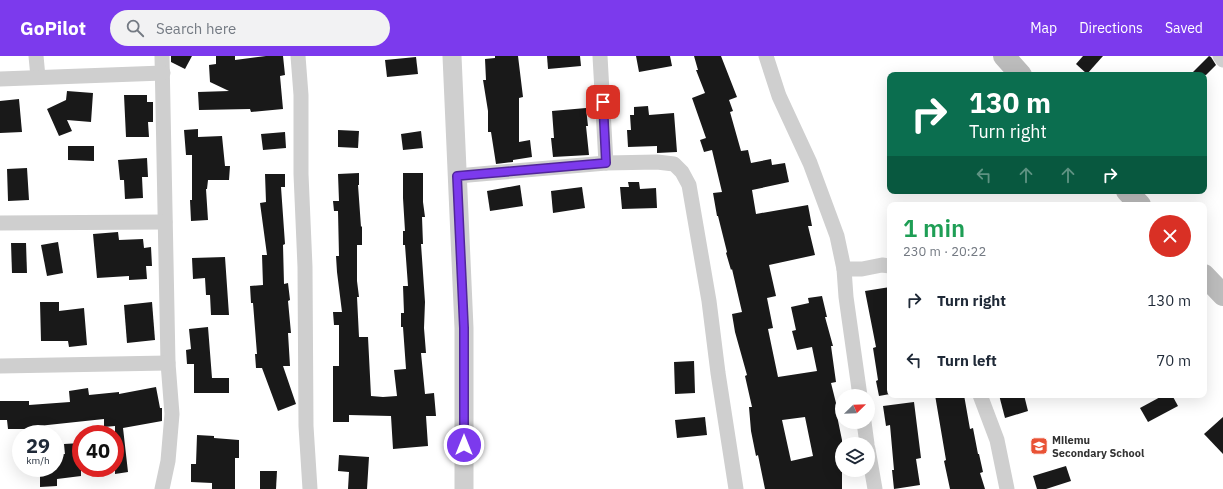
<!DOCTYPE html>
<meta charset="utf-8">
<style>
:root{--surface:#fff;--page:#f2f2f3;--text:#1f2937;--muted:#747a83;--accent:#7c3aed}
body{margin:0;font-family:"IBM Plex Sans",sans-serif;background:var(--page);color:var(--text);height:100vh;display:flex;flex-direction:column;font-size:15px;white-space:nowrap}
*{box-sizing:border-box;margin:0}
p{font-size:13px;color:var(--muted)}
.icon{flex:none;width:22px;height:22px;fill:none;stroke:currentColor;stroke-width:2;stroke-linecap:round;stroke-linejoin:round}
.map{position:relative;flex:1;overflow:hidden}
.side{position:absolute;left:887px;top:146px;width:320px;height:196px;display:flex;flex-direction:column;background:var(--surface);border-radius:8px;box-shadow:0 4px 16px #0002}
.side>*{flex:none}
.top-card{position:absolute;left:887px;top:16px;width:320px;height:122px;border-radius:8px;box-shadow:0 4px 16px #0002;background:#0b6e4f;color:#fff;overflow:hidden}
.needle{width:26px;rotate:67deg}
.fabs{position:absolute;left:835px;top:333px;display:grid;gap:8px}
.fabs a{display:grid;place-items:center;width:40px;height:40px;border-radius:50%;background:var(--surface);box-shadow:0 4px 16px #0002;font-size:20px}
.speed{position:absolute;left:12px;top:369px;display:flex;gap:8px;font-size:20px;font-weight:700;text-align:center}
.speed>*{display:grid;place-content:center;width:52px;height:52px;border-radius:50%;background:var(--surface);box-shadow:0 4px 16px #0002;line-height:1}
.speed small{font-size:10px;font-weight:400}
.speed .limit{border:6px solid #d22;background:#fff;color:#111}
.pin{position:absolute;display:grid;place-items:center;width:34px;height:34px;color:#fff;margin:-17px;border-radius:8px;box-shadow:0 2px 6px #0006}
.me{position:absolute;width:44px;margin:-22px;rotate:0deg;stroke-linejoin:round;filter:drop-shadow(0 0 3px #0008)}
.turn{display:flex;align-items:center;gap:14px;height:84px;padding:0 16px;font-size:18px}
.turn .icon{width:52px;height:52px;stroke-width:2.5}
.turn b{display:block;font-size:28px;line-height:34px}
.lanes{display:flex;align-items:center;height:38px;padding:0 16px;background:#0003;justify-content:center;gap:20px;direction:ltr}
.lanes .off{opacity:.35}
.round{display:grid;place-items:center;flex:none;width:42px;height:42px;border-radius:21px;background:var(--page)}
.head{display:flex;align-items:center;justify-content:space-between;height:68px;padding:0 16px}
h1{font-size:24px;font-weight:600;line-height:30px;color:#1e9e55}
ul{padding:0;list-style:none}
li{display:flex;align-items:center;gap:12px;height:60px;padding:0 16px}
li div{flex:1}
li b{display:block;font-size:15px}
li em{font-style:normal}
header{display:flex;align-items:center;gap:24px;box-sizing:border-box;height:56px;padding:0 20px;background:var(--accent);color:#fff}
header strong{font-size:19px}
nav{display:flex;gap:22px;margin-inline-start:auto;font-size:14px}
.search{width:280px;height:36px;background:var(--page);display:flex;align-items:center;gap:10px;box-sizing:border-box;padding:0 14px;border-radius:22px;color:var(--muted);font-size:15px}
.map>svg:first-child{display:block}
.building{fill:#191919;fill-rule:evenodd}
.lines{fill:none;stroke-linecap:round;stroke-linejoin:round}
.minor{stroke:#cfcfcf;stroke-width:15}
.tertiary{stroke:#cfcfcf;stroke-width:19}
.secondary{stroke:#bcbcbc;stroke-width:22}
.route-casing{stroke:#51269a;stroke-width:10}
.route{stroke:#7c3aed;stroke-width:7}
.labels{text-anchor:middle;stroke-width:4;stroke-linejoin:round;paint-order:stroke}
.poi-label{font-size:11px;font-weight:bold;fill:#323232;stroke:#fff;text-anchor:start}
</style>
<header>
<strong>GoPilot</strong>
<div class="search"><svg class="icon" aria-label="search" viewBox="0 0 24 24"><circle cx="10" cy="10" r="6"/><path d="M15 15l6 6"/></svg>Search here</div>
<nav><a>Map</a><a>Directions</a><a>Saved</a></nav>
</header>
<div class="map">
<svg width="1223" height="433" viewBox="0 0 1223 433">
<rect width="100%" height="100%" fill="#fff"/>
<g class="building">
<path d="M171 0H192L185 13 171 6Z"/>
<path d="M216 0H235V4L266 0H283L285 19 280 20 283 53 251 56 250 53 199 54 198 36 229 35 210 26 209 9 216 8Z"/>
<path d="M495 0H518L523 41 519 42V86L530 84 532 101 513 104V106L496 108 491 76H488V55L483 24H486L485 3 495 2Z"/>
<path d="M547 0H580L581 10 548 13Z"/>
<path d="M636 0H670L672 10 639 16Z"/>
<path d="M694 0H721L737 41 729 44 733 55 730 56 741 95 748 94 751 107 771 103 772 109 785 107 789 126 752 134 756 158 808 149 812 170H808L815 199 769 209 776 240 767 242 773 272 768 273 778 321 817 315 812 291 797 294 792 275 796 274 791 251 809 247 808 242 822 240 827 261H825L833 290H831L836 326 831 327 838 355H836L842 384V433H765L758 399 756 400 751 375 749 351H752L745 320 747 319 735 276 732 258 742 256 732 213 731 214 726 197 727 196 718 160H717L713 137 722 136 712 94 704 96 700 84 706 82 692 42 705 37 696 14H698ZM805 361 813 400 791 405 782 364Z"/>
<path d="M1083 0H1103L1087 18 1076 8Z"/>
<path d="M1209 0 1211 1 1216 9 1206 19H1190Z"/>
<path d="M416 1 418 18 387 21 385 4Z"/>
<path d="M67 35 93 37 91 66 67 64 72 75 59 80 47 53 66 44Z"/>
<path d="M124 39H147V46H153V66H148L149 81H126Z"/>
<path d="M19 43 22 76 0 77V45Z"/>
<path d="M648 50 649 59 674 57 677 96 657 97V90L628 91 627 74H631L630 59H634V51Z"/>
<path d="M586 52 588 70H586L589 99 553 101 551 82H554L552 55Z"/>
<path d="M198 73V81L222 80 225 110H230L229 124H208L207 133H206L208 164 191 165 190 144H192V99H186L184 74Z"/>
<path d="M338 74 359 75 358 92 338 91Z"/>
<path d="M421 75 423 92 403 94 401 78Z"/>
<path d="M285 76 286 92 263 94 261 78Z"/>
<path d="M68 90H94V105L68 104Z"/>
<path d="M147 102 148 121H142L143 142 125 143 124 124H120L118 104Z"/>
<path d="M27 112 29 144 8 145 7 113Z"/>
<path d="M359 117V129H358L361 171 362 170V189H357V225L359 241H357L359 281H368L371 340 383 341 397 340 394 314 406 313 403 271H401V257H404L403 230H408L405 189H403V175H405L403 142V117H423V146L425 161H422L423 188H421L425 246 424 272 426 297H421L425 338 434 337 436 360H426L428 390 393 393 391 360 349 359V366H333V310H339V269H334L333 256H342L337 216 336 200H339L338 155H334L333 145H339L338 118Z"/>
<path d="M265 118H285V131H281L285 188 283 189 284 228 288 227 290 244 288 245 291 277H288L290 310H283L296 348 278 355 262 312H256L255 298H257L253 247H251L250 230 263 229 262 199H267L260 147 266 146Z"/>
<path d="M628 126H639L640 133 656 132 657 152 622 153 620 131H629Z"/>
<path d="M520 129 523 150 490 155 487 135Z"/>
<path d="M582 131 585 152 553 157 551 135Z"/>
<path d="M118 176 119 184 143 183 144 192 151 191 152 210H146L147 223 129 224V220L97 222 93 178Z"/>
<path d="M58 186 63 217 47 220 41 189Z"/>
<path d="M11 187H26L27 217H12Z"/>
<path d="M225 201 229 259H211L210 239H206L205 222 193 223 192 202Z"/>
<path d="M890 231V338L879 340 876 325 878 324 873 292 876 291 865 235Z"/>
<path d="M40 246H59V255L84 252 87 289 69 291 68 285H41Z"/>
<path d="M152 246 155 284 127 287 124 249Z"/>
<path d="M208 271 212 322H229V337H194V308H187L186 294 191 293 189 273Z"/>
<path d="M694 305 695 337 675 338 674 306Z"/>
<path d="M156 331 160 352H162V365L123 372 128 416 115 418V370L104 371V363L29 371V373H8L7 364H0V345H29V349L70 346 69 335 88 332 89 339 119 336V338Z"/>
<path d="M935 339H964L970 373 973 372 978 398H979L983 416 980 417 985 433H950L944 405 946 404Z"/>
<path d="M999 339H1024L1028 355 1005 362Z"/>
<path d="M1164 339H1172L1178 350 1148 366 1140 352Z"/>
<path d="M914 346 921 402 916 403 920 429 894 433 892 414H894L890 369 886 370 883 350Z"/>
<path d="M705 361 707 379 677 382 675 364Z"/>
<path d="M1223 361V398L1204 378Z"/>
<path d="M197 379 214 380V382L239 384V402H235V433H212V427L191 426V408H196Z"/>
<path d="M81 387V420L57 423V430L40 431V412H55V399L65 398 64 388Z"/>
<path d="M339 399 369 401 367 433H348L349 416 338 415Z"/>
<path d="M1066 410 1071 425 1046 433H1037L1033 420Z"/>
<path d="M260 415H277L276 433H260Z"/>
</g>
<g class="lines">
<g class="minor">
<path d="M36 0 38 21"/>
<path d="M162 0 168 307 172 358 168 405 162 433"/>
<path d="M298 0 301 39V118L305 211 306 370 310 433"/>
<path d="M600 0 606 107"/>
<path d="M766 0 779 40 810 107 837 180 844 213"/>
<path d="M1220 0 1223 4"/>
<path d="M0 23 163 17"/>
<path d="M457 120 606 107 657 106 674 108 682 116 689 129 709 245 718 317 736 433"/>
<path d="M0 167 165 166"/>
<path d="M0 310 168 307"/>
<path d="M980 339 997 384 1007 433"/>
<path d="M860 340 846 241 844 213H862L882 209 890 210"/>
<path d="M864 366 867 388"/>
<path d="M868 393 875 433"/>
</g>
<path class="tertiary" d="M452 0 464 272V433"/>
<g class="secondary">
<path d="M1004 0 1021 19"/>
<path d="M1127 135 1140 149"/>
<path d="M1204 219 1223 239"/>
</g>
</g>
<g class="lines">
<defs>
<path id="route" d="M464 389V272L457 120 606 107 603 46"/>
</defs>
<use href="#route" class="route-casing"/>
<use href="#route" class="route"/>
</g>
<defs>
<symbol id="school-square" viewBox="-11 -11 22 22"><rect x="-9" y="-9" width="18" height="18" rx="4" fill="#e95235" stroke="#fff"/><path d="M0-5L7-2L0 1L-7-2ZM-4 1L0 2.5L4 1V4Q0 6-4 4Z" fill="#fff"/></symbol>
</defs>
<g fill-rule="evenodd">
<use href="#school-square" x="1029" y="380" width="20" height="20"/>
</g>
<g class="labels">
<g class="poi-label">
<text x="1052" y="388">Milemu<tspan x="1052" dy="13">Secondary School</tspan></text>
</g>
</g>
</svg>
<div class="fabs">
<a><svg class="needle" viewBox="-14 -14 28 28"><path d="M0-13l5 13h-10z" fill="#e53935"/><path d="M0 13l5-13h-10z" fill="#747a83"/></svg></a>
<a><svg class="icon" aria-label="layers" viewBox="0 0 24 24"><path d="M12 4l9 5-9 5-9-5zM3 14l9 5 9-5"/></svg></a>
</div>
<div class="speed"><div>29<small>km/h</small></div><div class="limit">40</div></div>
<div class="pin" style="left:603px;top:46px;background:#d93025"><svg class="icon" aria-label="arrive" viewBox="0 0 24 24"><path d="M6 21V4h12l-3 4 3 4H6"/></svg></div>
<svg class="me" style="left:464px;top:389px" viewBox="-20 -20 40 40"><circle r="17" fill="#7c3aed" stroke="#fff" stroke-width="3"/><path d="M0-11L8 9 0 5-8 9z" fill="#fff"/></svg>
<div class="top-card">
<div class="turn"><svg class="icon" aria-label="right" viewBox="0 0 24 24"><path d="M7 20v-9h11M14 6l5 5-5 5"/></svg><div><b>130 m</b>Turn right</div></div>
<div class="lanes"><svg class="icon off" aria-label="left" viewBox="0 0 24 24"><path d="M17 20v-9H6M10 6l-5 5 5 5"/></svg><svg class="icon off" aria-label="ahead" viewBox="0 0 24 24"><path d="M12 20V5M6 11l6-6 6 6"/></svg><svg class="icon off" aria-label="ahead" viewBox="0 0 24 24"><path d="M12 20V5M6 11l6-6 6 6"/></svg><svg class="icon" aria-label="right" viewBox="0 0 24 24"><path d="M7 20v-9h11M14 6l5 5-5 5"/></svg></div>
</div>
<section class="side">
<div class="head"><div><h1>1 min</h1><p>230 m · 20:22</p></div><a class="round" style="background:#d93025;color:#fff"><svg class="icon" aria-label="close" viewBox="0 0 24 24"><path d="M6 6l12 12M18 6L6 18"/></svg></a></div>
<ul>
<li><svg class="icon" aria-label="right" viewBox="0 0 24 24"><path d="M7 20v-9h11M14 6l5 5-5 5"/></svg><div><b>Turn right</b></div><em>130 m</em></li>
<li><svg class="icon" aria-label="left" viewBox="0 0 24 24"><path d="M17 20v-9H6M10 6l-5 5 5 5"/></svg><div><b>Turn left</b></div><em>70 m</em></li>
</ul>
</section>
</div>
